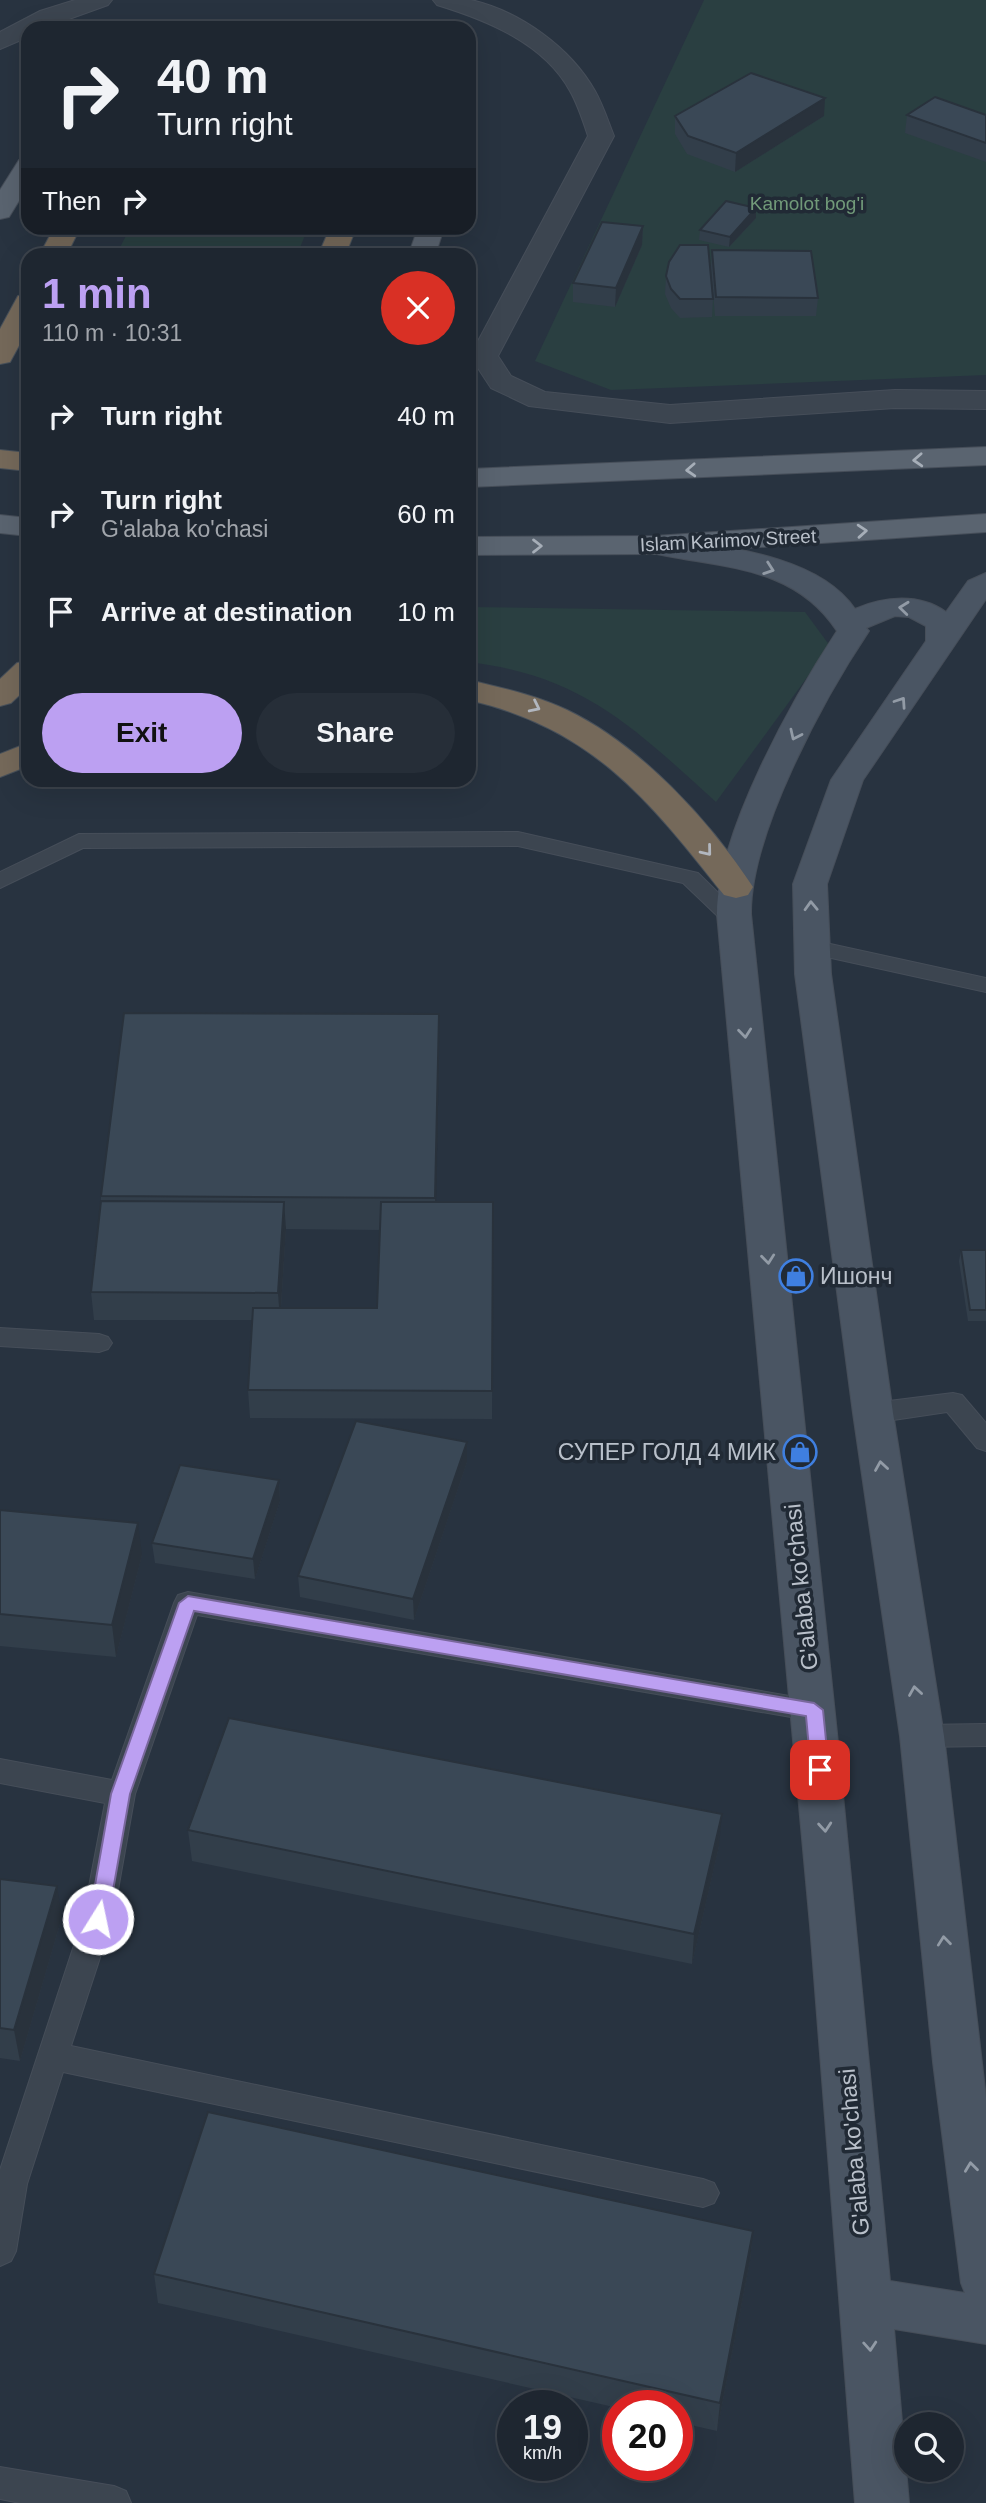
<!DOCTYPE html>
<meta charset="utf-8">
<style>
:root{--surface:#1e2630;--page:#262e38;--text:#f1f3f6;--muted:#a1a5ab;--line:#3c434c;--accent:#bca0f2}
body{margin:0;font-family:Helvetica,sans-serif;background:var(--page);color:var(--text);height:100vh;display:flex;flex-direction:column;font-size:26px;white-space:nowrap}
*{box-sizing:border-box;margin:0}
p{font-size:23px;color:var(--muted)}
.icon{flex:none;width:38px;height:38px;fill:none;stroke:currentColor;stroke-width:2;stroke-linecap:round;stroke-linejoin:round}
.map{position:relative;flex:1;overflow:hidden}
.side{position:absolute;left:21px;top:248px;width:455px;height:539px;display:flex;flex-direction:column;background:var(--surface);border-radius:21px;box-shadow:0 7px 28px #0002,0 0 0 2px var(--line)}
.side>*{flex:none}
.banner{position:absolute;left:21px;top:21px;width:455px;height:214px;border-radius:21px;box-shadow:0 7px 28px #0002,0 0 0 2px var(--line);background:#1e2630;color:var(--text);overflow:hidden}
.buttons{position:absolute;left:894px;top:2412px;display:grid;gap:14px}
.buttons a{display:grid;place-items:center;width:70px;height:70px;border-radius:50%;background:var(--surface);box-shadow:0 7px 28px #0002,0 0 0 2px var(--line);font-size:35px}
.speed{position:absolute;left:497px;top:2390px;display:flex;gap:14px;font-size:35px;font-weight:700;text-align:center}
.speed>*{display:grid;place-content:center;width:91px;height:91px;border-radius:50%;background:var(--surface);box-shadow:0 7px 28px #0002,0 0 0 2px var(--line);line-height:1}
.speed small{font-size:18px;font-weight:400}
.speed .limit{border:10px solid #d22;background:#fff;color:#111}
.pin{position:absolute;display:grid;place-items:center;width:60px;height:60px;color:#fff;margin:-30px;border-radius:14px;box-shadow:0 4px 10px #0006}
.me{position:absolute;width:77px;margin:-38px;rotate:10deg;stroke-linejoin:round;filter:drop-shadow(0 0 5px #0008)}
.turn{display:flex;align-items:center;gap:24px;height:147px;padding:0 21px;font-size:32px}
.turn .icon{width:91px;height:91px;stroke-width:2.5}
.turn b{display:block;font-size:49px;line-height:60px}
.then{display:flex;align-items:center;height:66px;padding:0 21px;background:#0003;gap:14px;font-size:26px}
.round{display:grid;place-items:center;flex:none;width:74px;height:74px;border-radius:37px;background:var(--page)}
.summary{display:flex;align-items:center;justify-content:space-between;height:119px;padding:0 21px}
h1{font-size:42px;font-weight:600;line-height:52px;color:var(--accent)}
.cta{display:flex;gap:14px;margin-top:auto;padding:14px 21px}
.cta a{flex:1;height:80px;border-radius:42px;background:var(--accent);color:#111;font-size:28px;font-weight:600;line-height:80px;text-align:center}
.cta a+a{background:var(--page);color:var(--text)}
ul{padding:0;list-style:none}
li{display:flex;align-items:center;gap:21px;height:98px;padding:0 21px}
li div{flex:1}
li b{display:block;font-size:26px}
li em{font-style:normal}
.map>svg:first-child{display:block}
.green{fill:#2a3f41}
.lines{fill:none;stroke-linecap:round;stroke-linejoin:round}
.lane-casing{stroke:#464e59;stroke-width:2}
.street-casing{stroke:#464e59;stroke-width:2}
.secondary-casing{stroke:#464e59;stroke-width:2}
.primary-casing{stroke:#464e59;stroke-width:2}
.highway-casing{stroke:#47505a;stroke-width:2}
.lane{fill:#3c4550;fill-rule:evenodd}
.street{fill:#3c4550;fill-rule:evenodd}
.secondary{fill:#4a5563;fill-rule:evenodd}
.primary{fill:#5a6470;fill-rule:evenodd}
.highway{fill:#75695a;fill-rule:evenodd}
.wall{fill:#323e4a;fill-rule:evenodd}
.shaded-wall{fill:#29323c}
.building{fill:#3a4856;stroke:#29323c;stroke-width:2}
.oneway{stroke:#a6aeb8}
.oneway2{stroke:#929ba6}
.oneway3{stroke:#b2b7bf}
.route{fill:#bca0f2;stroke:#7a689d;stroke-width:2}
.labels{text-anchor:middle;stroke-width:7;stroke-linejoin:round;paint-order:stroke}
.far-park-label{font-size:19px;fill:#719a79;stroke:#212a35}
.far-street-label{font-size:19px;fill:#b9c0ca;stroke:#212a35}
.poi-label{font-size:23px;fill:#b9c0ca;stroke:#212a35;text-anchor:start}
.street-label{font-size:23px;fill:#b9c0ca;stroke:#212a35}
</style>
<div class="map">
<svg width="986" height="2503" viewBox="0 0 986 2503">
<rect width="100%" height="100%" fill="#283340"/>
<g class="green">
<path d="M704 0H986V375L611 390 535 361Z"/>
<path d="M130 228H308L297 255H116Z"/>
<path d="M469 607 805 612 830 646 716 802C634 728 584 676 469 662Z"/>
</g>
<g class="lines">
<defs>
<g id="lane">
<path d="M518 832 698 873 747 921 744 926H728L683 883 518 846 83 848 0 888V872L79 834Z"/>
<path d="M812 940 986 978V992L804 952 801 947 804 942Z"/>
<path d="M0 1328 99 1334 108 1337 112 1343 108 1349 99 1352 0 1346Z"/>
<path d="M953 1393 962 1395 986 1423V1451L977 1448 947 1412 873 1423 864 1420 860 1413 864 1406 873 1403Z"/>
<path d="M188 1592 824 1702 828 1710 824 1718 814 1721 197 1615 135 1794 113 1918 71 2046 703 2179 714 2183 719 2193 714 2203 703 2207 63 2072 27 2184 16 2251 11 2261 0 2266V2170L83 1918 105 1803 0 1783V1759L112 1780 174 1603 178 1595Z"/>
<path d="M986 1724V1746L922 1747 912 1744 908 1736 912 1728 922 1725Z"/>
<path d="M0 2467 114 2486 126 2491 131 2503H20L0 2499Z"/>
</g>
<g id="street">
<path d="M75 0H112L108 5 44 28H28V37L0 49V32L40 11Z"/>
<path d="M433 0C445 0 459 0 471 0 520 11 571 48 595 91 603 105 608 121 614 136L498 356 511 376 545 392 670 405 895 390 986 391V409L895 408 670 423 529 406 491 388 470 356 588 136C583 121 578 105 570 91 544 43 486 20 437 5Z"/>
</g>
<path id="secondary" d="M655 536C717 546 817 553 855 609 884 596 920 593 946 612L968 581 986 573V599L863 780 827 884 831 974 893 1413 944 1736 986 2098V2344L894 2329 909 2503H855L810 1925 717 914C717 833 793 698 837 631 792 562 716 569 644 551L640 545 644 539ZM895 616 909 617 926 626V641L831 780 793 884 795 974 853 1413 900 1736 933 2062 961 2283 965 2293 890 2281 837 1733 751 914C750 834 824 698 869 631L866 628Z"/>
<g id="primary">
<path d="M28 157V186L9 217 0 219V190L19 160Z"/>
<path d="M418 228H444L435 256H408Z"/>
<path d="M986 447V465L469 487V469Z"/>
<path d="M986 514V532L655 554 469 555V537L655 536Z"/>
<path d="M0 515 28 518V536L0 533Z"/>
</g>
<g id="highway">
<path d="M54 228H80L66 256H39Z"/>
<path d="M330 228H356L345 256H318Z"/>
<path d="M28 294V329L10 362 0 364V329L18 296Z"/>
<path d="M0 450 28 453V471L0 468Z"/>
<path d="M28 661V687L11 703 0 706V679L17 663Z"/>
<path d="M469 680C502 688 536 695 567 710 640 745 709 820 753 887L748 895 736 898 724 895C648 799 593 729 469 700Z"/>
<path d="M28 743V766L0 777V754Z"/>
</g>
</defs>
<use href="#lane" class="lane-casing"/>
<use href="#street" class="street-casing"/>
<use href="#secondary" class="secondary-casing"/>
<use href="#primary" class="primary-casing"/>
<use href="#highway" class="highway-casing"/>
<use href="#lane" class="lane"/>
<use href="#street" class="street"/>
<use href="#secondary" class="secondary"/>
<use href="#primary" class="primary"/>
<use href="#highway" class="highway"/>
</g>
<g class="wall">
<path d="M907 115H986V162L905 133Z"/>
<path d="M675 116H824L735 172 687 154 675 134Z"/>
<path d="M756 218 729 247 699 240 700 230Z"/>
<path d="M643 226 642 245 615 307 573 302V283Z"/>
<path d="M712 250 818 298 816 316H715L711 269Z"/>
<path d="M666 276 713 299 712 317 680 318 671 308 665 294Z"/>
<path d="M439 1014V1046L436 1202H493L492 1419 250 1418 248 1390 252 1320H94L91 1292 101 1201V1196ZM286 1229 380 1230 377 1308H281Z"/>
<path d="M961 1250H986V1321H968L959 1261Z"/>
<path d="M467 1442V1462L414 1620 300 1597 298 1576Z"/>
<path d="M279 1480 280 1501 255 1579 155 1563 152 1543Z"/>
<path d="M0 1510 142 1555 116 1657 0 1646Z"/>
<path d="M188 1830 719 1846 692 1964 192 1861Z"/>
<path d="M0 1879 62 1917 20 2061 0 2058Z"/>
<path d="M753 2231 750 2261 717 2431 677 2422V2406H618V2408L158 2303 154 2274Z"/>
</g>
<g class="shaded-wall">
<path d="M825 98 824 116 735 172 736 153Z"/>
<path d="M756 208V218L729 247 730 237Z"/>
<path d="M643 226 642 245 615 307 616 288Z"/>
<path d="M439 1014V1046L436 1230 435 1198Z"/>
<path d="M284 1202 286 1229 280 1321 278 1293Z"/>
<path d="M467 1442V1462L414 1620 413 1599Z"/>
<path d="M279 1480 280 1501 255 1579 253 1559Z"/>
<path d="M138 1523 142 1555 116 1657 112 1625Z"/>
<path d="M722 1814 719 1846 692 1964 694 1934Z"/>
<path d="M57 1886 62 1917 20 2061 14 2030Z"/>
<path d="M753 2231 750 2261 717 2431 720 2403Z"/>
</g>
<g class="building">
<path d="M751 73 825 98 736 153 688 136 675 116Z"/>
<path d="M935 97 986 115V143L907 115Z"/>
<path d="M726 201 756 208 730 237 700 230Z"/>
<path d="M602 222 643 226 616 288 573 283Z"/>
<path d="M680 245H708L713 299H680L671 289 666 276 669 262Z"/>
<path d="M712 250 811 251 818 298 716 297Z"/>
<path d="M124 1013 439 1014 435 1198 101 1196Z"/>
<path d="M101 1201 284 1202 278 1293 91 1292Z"/>
<path d="M381 1202H493L492 1391 248 1390 253 1308H377Z"/>
<path d="M961 1250H986V1310H970Z"/>
<path d="M356 1421 467 1442 413 1599 298 1576Z"/>
<path d="M180 1465 279 1480 253 1559 152 1543Z"/>
<path d="M0 1510 138 1523 112 1625 0 1614Z"/>
<path d="M229 1718 722 1814 694 1934 188 1830Z"/>
<path d="M0 1879 57 1886 14 2030 0 2028Z"/>
<path d="M208 2112 753 2231 720 2403 154 2274Z"/>
</g>
<defs><path id="oneway-chevron" d="M-2-3.5L2.5 0L-2 3.5" fill="none" stroke-width="1.6" stroke-linecap="round" stroke-linejoin="round" transform="scale(1.75)"/></defs>
<g class="oneway">
<use href="#oneway-chevron" transform="translate(918 460) rotate(177)"/>
<use href="#oneway-chevron" transform="translate(691 470) rotate(177)"/>
<use href="#oneway-chevron" transform="translate(862 531) rotate(-4)"/>
<use href="#oneway-chevron" transform="translate(537 546)"/>
</g>
<g class="oneway2">
<use href="#oneway-chevron" transform="translate(769 569) rotate(19)"/>
<use href="#oneway-chevron" transform="translate(904 608) rotate(-174)"/>
<use href="#oneway-chevron" transform="translate(901 702) rotate(-56)"/>
<use href="#oneway-chevron" transform="translate(795 735) rotate(115)"/>
<use href="#oneway-chevron" transform="translate(811 906) rotate(-92)"/>
<use href="#oneway-chevron" transform="translate(745 1033) rotate(84)"/>
<use href="#oneway-chevron" transform="translate(768 1259) rotate(84)"/>
<use href="#oneway-chevron" transform="translate(881 1466) rotate(-99)"/>
<use href="#oneway-chevron" transform="translate(915 1691) rotate(-99)"/>
<use href="#oneway-chevron" transform="translate(825 1827) rotate(85)"/>
<use href="#oneway-chevron" transform="translate(944 1941) rotate(-96)"/>
<use href="#oneway-chevron" transform="translate(971 2167) rotate(-97)"/>
<use href="#oneway-chevron" transform="translate(870 2346) rotate(86)"/>
</g>
<g class="oneway3">
<use href="#oneway-chevron" transform="translate(535 707) rotate(26)"/>
<use href="#oneway-chevron" transform="translate(707 851) rotate(51)"/>
</g>
<path class="route" d="M188 1596 814 1703 823 1710 829 1770 820 1778 811 1770 806 1716 194 1611 130 1794 108 1919 105 1924H91L89 1919 111 1794 179 1603Z"/>
<defs>
<symbol id="shop-ring" viewBox="-11 -11 22 22"><circle r="9.5" fill="#212a35" stroke="#3f7fe0" stroke-width="1.5"/><path d="M-5-2.5h2.3a2.7 3.5 0 0 1 5.4 0H5L5.5 6h-11ZM-1.5-2.5h3a1.5 2.3 0 0 0-3 0Z" fill="#3f7fe0"/></symbol>
</defs>
<g fill-rule="evenodd">
<use href="#shop-ring" x="777" y="1257" width="38" height="38"/>
<use href="#shop-ring" x="781" y="1433" width="38" height="38"/>
</g>
<g class="labels">
<g class="far-park-label">
<text x="807" y="210">Kamolot bog'i</text>
</g>
<g class="far-street-label">
<text transform="translate(728 540) rotate(-3)" y="7">Islam Karimov Street</text>
</g>
<g class="poi-label">
<text x="820" y="1284">Ишонч</text>
<text x="776" y="1460" text-anchor="end">СУПЕР ГОЛД 4 МИК</text>
</g>
<g class="street-label">
<text transform="translate(801 1587) rotate(-96)" y="8">G'alaba ko'chasi</text>
<text transform="translate(854 2152) rotate(-95)" y="8">G'alaba ko'chasi</text>
</g>
</g>
</svg>
<div class="buttons">
<a><svg class="icon" aria-label="search" viewBox="0 0 24 24"><circle cx="10" cy="10" r="6"/><path d="M15 15l6 6"/></svg></a>
</div>
<div class="speed"><div>19<small>km/h</small></div><div class="limit">20</div></div>
<div class="pin" style="left:820px;top:1770px;background:#d93025"><svg class="icon" aria-label="arrive" viewBox="0 0 24 24"><path d="M6 21V4h12l-3 4 3 4H6"/></svg></div>
<svg class="me" style="left:98px;top:1919px" viewBox="-20 -20 40 40"><circle r="17" fill="#bca0f2" stroke="#fff" stroke-width="3"/><path d="M0-11L8 9 0 5-8 9z" fill="#fff"/></svg>
<div class="banner">
<div class="turn"><svg class="icon" aria-label="right" viewBox="0 0 24 24"><path d="M7 20v-9h11M14 6l5 5-5 5"/></svg><div><b>40 m</b>Turn right</div></div>
<div class="then">Then<svg class="icon" aria-label="right" viewBox="0 0 24 24"><path d="M7 20v-9h11M14 6l5 5-5 5"/></svg></div>
</div>
<section class="side">
<div class="summary"><div><h1>1 min</h1><p>110 m · 10:31</p></div><a class="round" style="background:#d93025;color:#fff"><svg class="icon" aria-label="close" viewBox="0 0 24 24"><path d="M6 6l12 12M18 6L6 18"/></svg></a></div>
<ul>
<li><svg class="icon" aria-label="right" viewBox="0 0 24 24"><path d="M7 20v-9h11M14 6l5 5-5 5"/></svg><div><b>Turn right</b></div><em>40 m</em></li>
<li><svg class="icon" aria-label="right" viewBox="0 0 24 24"><path d="M7 20v-9h11M14 6l5 5-5 5"/></svg><div><b>Turn right</b><p>G'alaba ko'chasi</p></div><em>60 m</em></li>
<li><svg class="icon" aria-label="arrive" viewBox="0 0 24 24"><path d="M6 21V4h12l-3 4 3 4H6"/></svg><div><b>Arrive at destination</b></div><em>10 m</em></li>
</ul>
<div class="cta"><a>Exit</a><a>Share</a></div>
</section>
</div>
